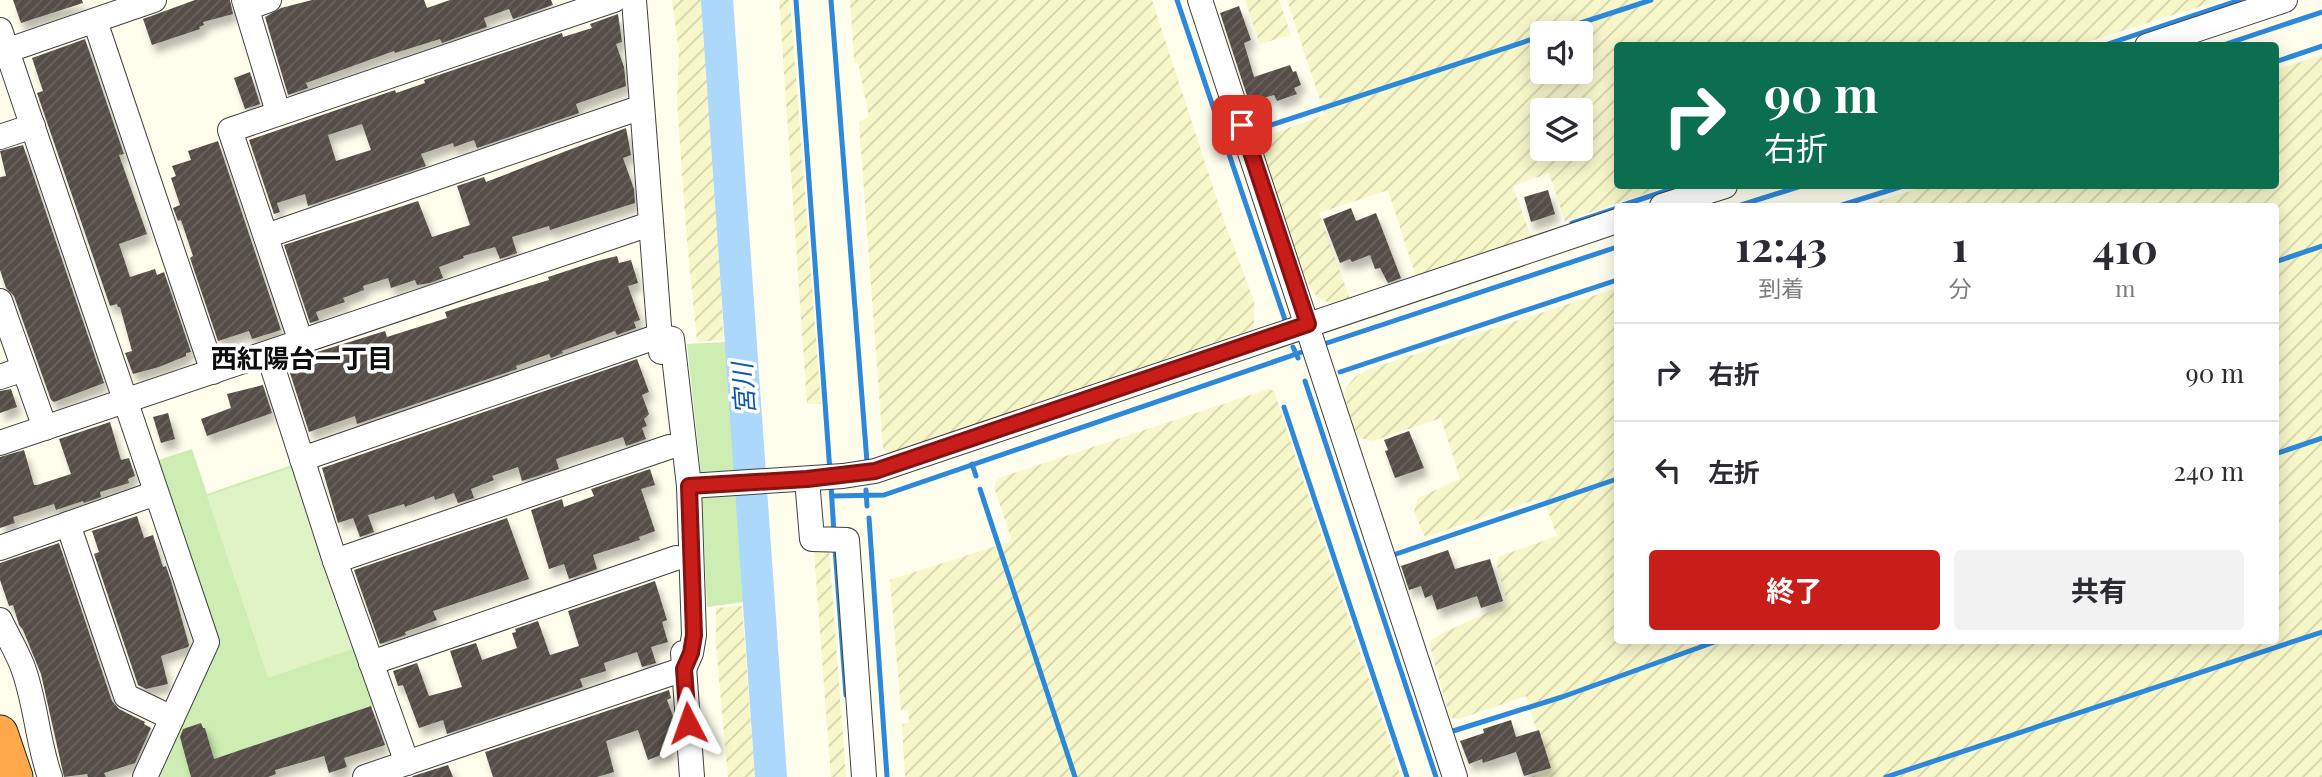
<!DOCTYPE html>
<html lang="ja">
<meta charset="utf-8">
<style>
:root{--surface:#fff;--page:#f2f2f3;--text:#2b2b33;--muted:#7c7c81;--line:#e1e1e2;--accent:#c81d19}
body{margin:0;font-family:"Playfair Display","Noto Sans JP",serif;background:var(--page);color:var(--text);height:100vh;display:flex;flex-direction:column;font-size:26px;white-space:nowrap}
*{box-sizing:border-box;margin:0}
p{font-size:23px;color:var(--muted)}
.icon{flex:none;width:38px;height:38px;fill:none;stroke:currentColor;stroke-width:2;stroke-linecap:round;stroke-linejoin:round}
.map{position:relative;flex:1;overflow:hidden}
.drawer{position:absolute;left:1614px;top:203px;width:665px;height:441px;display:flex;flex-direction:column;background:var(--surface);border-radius:7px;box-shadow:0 4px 18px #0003}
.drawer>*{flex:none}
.banner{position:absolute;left:1614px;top:42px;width:665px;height:147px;border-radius:7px;box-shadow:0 4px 18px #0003;background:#0b6e4f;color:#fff;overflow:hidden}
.buttons{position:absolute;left:1530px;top:21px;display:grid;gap:14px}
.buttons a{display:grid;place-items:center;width:63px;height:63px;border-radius:7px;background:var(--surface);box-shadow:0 4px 18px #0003;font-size:35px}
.pin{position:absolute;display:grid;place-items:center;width:60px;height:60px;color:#fff;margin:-30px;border-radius:14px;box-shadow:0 4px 10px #0006}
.me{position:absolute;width:77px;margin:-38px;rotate:356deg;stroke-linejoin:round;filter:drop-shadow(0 0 5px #0008)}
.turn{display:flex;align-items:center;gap:24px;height:147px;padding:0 35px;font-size:32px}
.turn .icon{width:91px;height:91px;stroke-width:2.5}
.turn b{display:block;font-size:49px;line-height:60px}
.eta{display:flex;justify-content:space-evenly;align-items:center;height:119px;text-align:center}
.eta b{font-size:42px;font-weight:700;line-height:49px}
.action{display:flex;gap:14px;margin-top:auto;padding:14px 35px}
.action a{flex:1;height:80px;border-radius:7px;background:var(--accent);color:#fff;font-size:28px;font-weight:700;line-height:80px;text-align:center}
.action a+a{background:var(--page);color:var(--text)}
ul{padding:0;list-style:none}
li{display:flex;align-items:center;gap:21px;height:98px;padding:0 35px;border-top:2px solid var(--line)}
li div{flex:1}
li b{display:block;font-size:26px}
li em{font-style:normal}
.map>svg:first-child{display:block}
.farmland{fill:url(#farmland-furrows);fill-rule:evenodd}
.green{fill:#cdedb2}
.pitch{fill:#e0f3c5}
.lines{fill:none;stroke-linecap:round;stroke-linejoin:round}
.stream{stroke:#2d88d9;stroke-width:5}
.river{stroke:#acd8fb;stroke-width:32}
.building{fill:url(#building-hatch);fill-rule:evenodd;filter:url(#shadow)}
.minor-casing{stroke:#404040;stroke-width:26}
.highway-casing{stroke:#1e1e1e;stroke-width:37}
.minor{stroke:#fff;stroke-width:24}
.highway{stroke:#ffa94a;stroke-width:35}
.route-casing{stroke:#821310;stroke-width:18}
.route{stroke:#c81d19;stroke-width:12}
.labels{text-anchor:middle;stroke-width:7;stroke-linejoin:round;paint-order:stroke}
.neighbourhood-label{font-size:26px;font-weight:bold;fill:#0d0d0d;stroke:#fff}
.water-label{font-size:26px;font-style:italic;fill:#0c59a9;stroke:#fff}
</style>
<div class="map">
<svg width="2322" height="777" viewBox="0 0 2322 777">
<defs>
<pattern id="farmland-furrows" width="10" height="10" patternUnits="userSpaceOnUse" patternTransform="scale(1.75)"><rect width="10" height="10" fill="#f8f7ca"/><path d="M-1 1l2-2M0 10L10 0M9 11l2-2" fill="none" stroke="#d3d3ac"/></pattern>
<pattern id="building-hatch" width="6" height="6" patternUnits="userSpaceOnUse" patternTransform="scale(1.75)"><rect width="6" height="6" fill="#564e48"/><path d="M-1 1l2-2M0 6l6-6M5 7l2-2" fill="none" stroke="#69635e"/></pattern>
<filter id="shadow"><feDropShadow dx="4.5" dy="8" stdDeviation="3.5" flood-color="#0004"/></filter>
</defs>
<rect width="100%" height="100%" fill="#fffdec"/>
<g class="farmland">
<path d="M672 0H702L720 231 723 340 697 342 686 229 677 102 679 52Z"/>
<path d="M779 0H790L821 404H807Z"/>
<path d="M850 0H1152L1224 221 1254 301V327L1245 333 890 453 883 448 859 122 869 117 859 67 854 59Z"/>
<path d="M1245 0H1279L1291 35 1260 44Z"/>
<path d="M1287 0H2221L2077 45 1617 46V186H1667L1565 221 1549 173 1513 186 1531 237 1519 241V246L1416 277 1388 190 1319 213 1350 299 1331 304 1317 297 1304 277 1260 142 1261 138 1325 115ZM1542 33H1580V72H1542ZM1542 110H1580V149H1542Z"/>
<path d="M2322 55V777H1530L1549 771 1526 696 1459 719H1454L1449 715 1430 646 1432 640 1443 633 1507 604 1497 565 1498 557 1557 536 1543 497 1425 537 1414 512 1418 498 1460 479 1441 418 1373 441 1364 439 1358 437 1354 429 1345 399V389L1355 377 1367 370 1617 288V640H2275V206H1863L1926 186H2275V70Z"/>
<path d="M1269 389 1274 391 1401 777H905L902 725 909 722 908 709 901 711 890 580 1012 541 994 487 996 481 1002 477Z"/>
<path d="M829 549 846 777H831L814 552Z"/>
<path d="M742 606 755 777H728L716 646V608Z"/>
</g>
<g class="green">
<path d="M726 342 744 602 707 607 701 473 687 344Z"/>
<path d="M192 449 207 494 298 463 380 704 189 767 192 777H152L216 647 152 462Z"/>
</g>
<path class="pitch" d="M296 466 358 647 268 678 207 496Z"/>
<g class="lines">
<g class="stream">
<path d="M796 0 830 472"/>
<path d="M831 0 867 462"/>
<path d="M1177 0 1285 320"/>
<path d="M1550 33 1651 0"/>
<path d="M2102 46 2240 0"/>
<path d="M2220 46 2322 12"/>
<path d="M2275 62 2322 46"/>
<path d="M1256 130 1542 36"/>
<path d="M1620 206 1681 186"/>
<path d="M1738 206 1801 186"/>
<path d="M1839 206 1903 186"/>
<path d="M1572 223 1617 208"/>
<path d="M2275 262 2322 246"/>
<path d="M1321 345 1617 247"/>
<path d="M1293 347 1298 358"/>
<path d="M1340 372 1617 280"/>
<path d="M1305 381 1436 777"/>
<path d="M1284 407 1407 777"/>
<path d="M2275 454 2322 438"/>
<path d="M972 464 976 476"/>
<path d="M831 485 834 534"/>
<path d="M980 489 1075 777"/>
<path d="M866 490 867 506"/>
<path d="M832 496 884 495 1308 350"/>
<path d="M869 518 887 777"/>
<path d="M835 548 846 695"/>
<path d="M1396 554 1617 479"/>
<path d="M1453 731 1562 697 1720 640"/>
<path d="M1886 777 2322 632"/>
</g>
<path class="river" d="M717 0 771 777"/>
</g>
<g class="building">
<path d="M13 0H82L83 3 21 23Z"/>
<path d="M195 0H230L233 14 203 22 204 25 199 27 200 29 152 45 143 19Z"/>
<path d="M312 0H424L427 8 450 0H551L553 5 513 19 509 9 484 18 487 27 442 43 440 39 395 53 394 51 306 83 308 88 288 95 265 17 281 8Z"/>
<path d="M1239 6 1251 40 1244 43 1254 77 1290 65 1293 72 1296 71 1301 85 1294 88 1297 94 1277 101 1274 95 1249 102 1220 13Z"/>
<path d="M618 14 622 42 616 44 624 67 626 86 576 104 579 113 477 148 474 140 454 147 453 143 421 154 426 166 308 206 305 194 277 203 280 212 274 214 249 140 395 90 396 93 425 83 424 80 562 33 563 37 592 28 590 24ZM362 124 371 150 336 161 328 135Z"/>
<path d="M85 39 124 154 119 155 147 234 119 244 130 277 155 269 157 275 164 272 191 352 186 353V356L159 367 133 374 125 353 132 351 120 307H118L117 304 110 306 37 93 43 91 32 58Z"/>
<path d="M250 72 260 104 245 109 234 78Z"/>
<path d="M626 128 631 155 623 158 634 189 635 203 550 230 549 226 512 237 517 253 500 259 495 247 463 256 464 258 439 267 443 278 430 283 417 285 415 280 391 288 388 278 363 286 364 290 343 298 345 302 316 312 319 320 310 323 284 245 418 201 432 237 470 225 457 186 484 177 486 182Z"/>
<path d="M218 141 281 330 252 339 249 331 218 341 190 258 193 256 181 220 178 221 173 208 180 205 171 178 176 176 172 166 191 160 188 151Z"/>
<path d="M23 145 104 383 54 402 51 400 14 296 6 288 0 270V177L6 176 0 151Z"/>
<path d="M1548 190 1555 214 1531 222 1524 197Z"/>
<path d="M1351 208 1356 221 1376 213 1401 278 1388 283 1380 268 1375 269 1370 255 1352 262 1350 259 1340 263 1323 219Z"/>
<path d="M617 256 619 263 631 260 638 283 628 286 640 320 634 322 636 328 617 335 615 331 562 351 563 353 551 358 549 354 516 366 517 369 357 424 355 416 309 432 290 373 318 363 317 360 320 359 317 352 385 331 387 337 447 318 445 312 463 306 549 280 548 277 597 261Z"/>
<path d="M637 359 649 392 642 395 649 414 644 419 647 426 642 428 646 439 626 446 623 437 583 450 556 459 559 469 522 481 518 467 492 476 494 480 471 489 474 498 458 503 454 493 435 500 434 496 405 507 404 504 368 515 374 532 360 537 353 518 338 523 322 468Z"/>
<path d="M263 385 272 413 207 436 201 419 231 408 227 394Z"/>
<path d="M11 389 17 407 0 413V391Z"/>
<path d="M168 413 175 439 161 443 153 417Z"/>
<path d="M110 422 121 460 129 458 135 476 128 479 129 483 100 492 101 497 84 503 83 501 56 510 54 504 13 517 15 523 0 528V457L24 450 34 485H37L71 474 59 439Z"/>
<path d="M1409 431 1424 468 1395 478 1385 451 1388 450 1384 440Z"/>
<path d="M650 469 655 485 641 489 655 531 639 537 640 540 593 555 597 569 569 579 564 564 549 569 531 510 562 499 564 507 594 496 591 489Z"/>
<path d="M137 516 144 538 153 535 163 567 166 566 172 584 189 645 188 647 161 656 168 684 146 689 138 685 94 554 99 552 92 531Z"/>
<path d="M507 518 529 579 433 611 437 620 405 632 406 635 380 644 354 570Z"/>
<path d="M59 543 112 701 119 709 145 722 144 724 151 728 135 763 104 773 106 777H88L87 774 64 777 41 674 23 630 19 625 13 605 9 606 0 580V563Z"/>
<path d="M1448 550 1455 569 1490 559 1503 601 1481 608 1477 596 1437 610 1432 595 1425 598 1421 586 1409 590 1401 566Z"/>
<path d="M655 581 667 620 662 622 668 642 651 647 656 663 642 667 637 652 604 663 606 671 580 679 583 687 447 734 443 720 419 728 403 685 398 686 393 671 417 663 429 696 462 687 450 651 476 643 482 660 517 648 512 633 516 632 515 629 538 621 550 655 579 646 568 611Z"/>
<path d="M669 690 671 698 667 700 673 716 674 735 666 736 671 751 648 760 638 730 606 741 614 772 597 777H493L485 752Z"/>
<path d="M371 706 385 745 344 758 347 767 329 773 324 756 275 770 276 774 268 777H191L180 737 183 729 201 723 203 728H205L214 759Z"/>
<path d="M1511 720 1516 737 1539 730 1551 768 1524 776 1516 752 1483 763 1482 759 1469 764 1460 741 1484 733 1483 729Z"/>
<path d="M448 765 453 777H412L413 776Z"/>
</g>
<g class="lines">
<defs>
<g id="minor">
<path d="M244 0 278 112"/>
<path d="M634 0 661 352"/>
<path d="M1200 0 1455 777"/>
<path d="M247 8 269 0"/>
<path d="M95 21 213 372"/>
<path d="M0 30 207 642 145 777"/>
<path d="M2147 46 2285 0"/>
<path d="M0 53 154 0"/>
<path d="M0 137 33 126"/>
<path d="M1662 206 1725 186"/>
<path d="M266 236 642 107"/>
<path d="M0 301 45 428"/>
<path d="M301 342 230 130 614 0"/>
<path d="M268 353 335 561 407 763"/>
<path d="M0 377 24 369"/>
<path d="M0 443 650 224"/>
<path d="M302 459 659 336 672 339 689 486 694 635 691 653 684 669 365 777"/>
<path d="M807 479 812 539 847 540 864 777"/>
<path d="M689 486 843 476 875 471 1617 221"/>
<path d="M68 524 126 696 172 718"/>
<path d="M0 548 156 493"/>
<path d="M335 561 669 447"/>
<path d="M0 620C7 635 16 650 22 665 36 701 37 741 50 777"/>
<path d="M683 653 692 777"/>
<path d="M371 663 676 558"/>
</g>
<path id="highway" d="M0 733 15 777"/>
</defs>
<use href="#minor" class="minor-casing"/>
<use href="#highway" class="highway-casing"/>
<use href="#minor" class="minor"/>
<use href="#highway" class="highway"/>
</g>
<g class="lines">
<defs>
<path id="route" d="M688 723 684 669 691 653 694 635 689 486 807 479 875 471 1308 324 1242 125"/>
</defs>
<use href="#route" class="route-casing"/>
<use href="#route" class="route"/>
</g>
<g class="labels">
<g class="neighbourhood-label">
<text x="302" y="368">西紅陽台一丁目</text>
</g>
<g class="water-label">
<text transform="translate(744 389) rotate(-94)" y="9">宮川</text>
</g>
</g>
</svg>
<div class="buttons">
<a><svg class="icon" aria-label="sound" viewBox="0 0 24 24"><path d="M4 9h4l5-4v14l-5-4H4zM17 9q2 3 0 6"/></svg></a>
<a><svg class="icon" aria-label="layers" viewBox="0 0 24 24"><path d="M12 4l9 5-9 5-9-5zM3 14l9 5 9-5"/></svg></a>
</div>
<div class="pin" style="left:1242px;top:125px;background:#d93025"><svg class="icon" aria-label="arrive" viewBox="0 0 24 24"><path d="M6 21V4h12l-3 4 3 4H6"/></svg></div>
<svg class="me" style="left:688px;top:723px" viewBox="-20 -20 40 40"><path d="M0-17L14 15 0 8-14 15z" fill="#c81d19" stroke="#fff" stroke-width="4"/></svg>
<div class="banner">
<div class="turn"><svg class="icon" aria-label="right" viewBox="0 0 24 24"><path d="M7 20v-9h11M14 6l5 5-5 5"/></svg><div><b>90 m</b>右折</div></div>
</div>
<section class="drawer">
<div class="eta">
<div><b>12:43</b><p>到着</p></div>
<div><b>1</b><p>分</p></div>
<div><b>410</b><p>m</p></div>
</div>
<ul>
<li><svg class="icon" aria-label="right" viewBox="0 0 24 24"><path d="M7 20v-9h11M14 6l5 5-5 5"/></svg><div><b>右折</b></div><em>90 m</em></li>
<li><svg class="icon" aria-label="left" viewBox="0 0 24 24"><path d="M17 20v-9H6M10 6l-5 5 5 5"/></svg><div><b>左折</b></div><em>240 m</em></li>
</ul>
<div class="action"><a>終了</a><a>共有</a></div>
</section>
</div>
